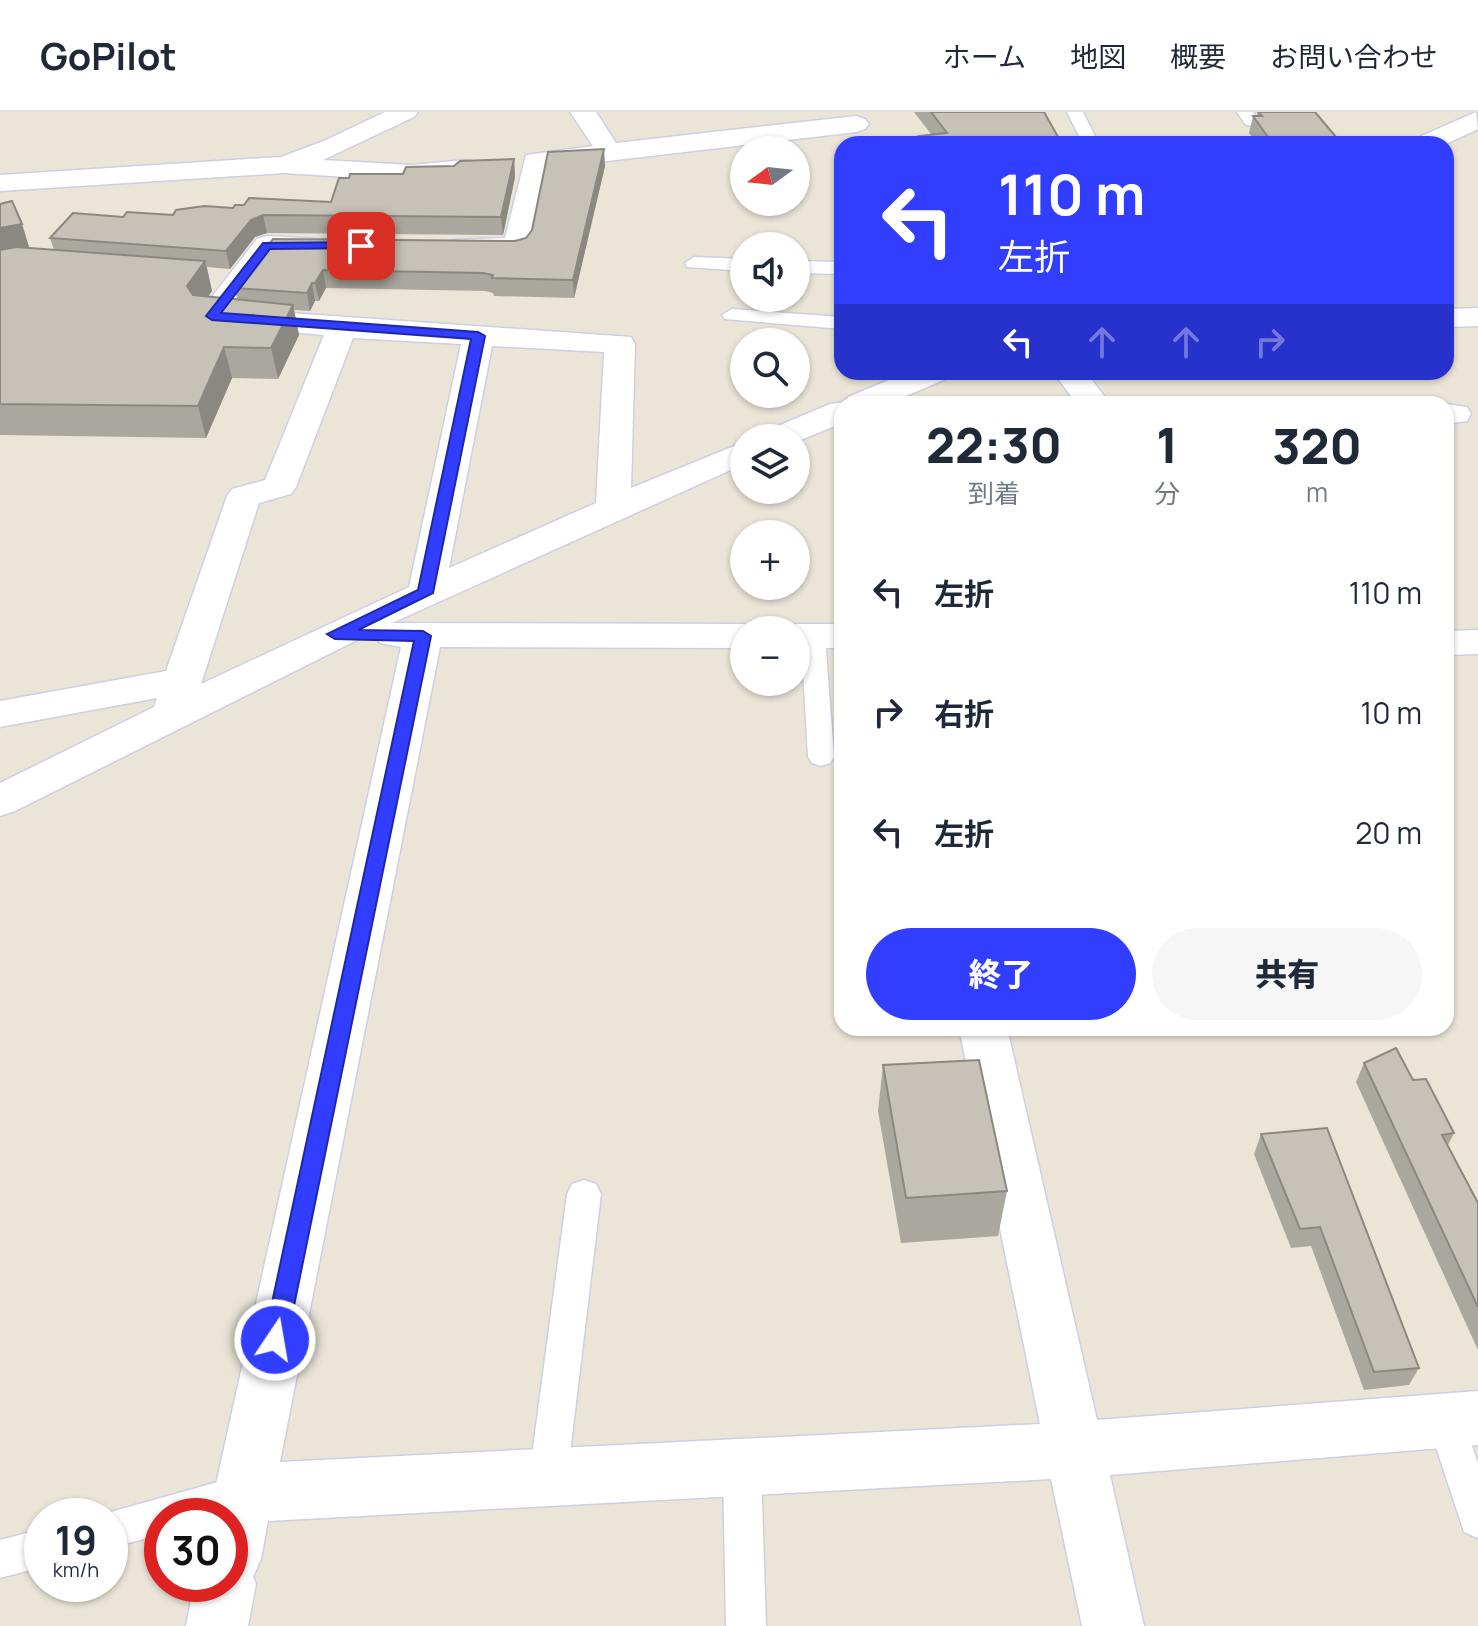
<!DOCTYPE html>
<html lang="ja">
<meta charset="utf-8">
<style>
:root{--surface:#fff;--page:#f6f6f7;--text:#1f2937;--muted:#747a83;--line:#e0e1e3;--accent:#313eff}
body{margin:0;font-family:Manrope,"Noto Sans JP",sans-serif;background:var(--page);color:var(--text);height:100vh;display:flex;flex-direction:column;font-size:30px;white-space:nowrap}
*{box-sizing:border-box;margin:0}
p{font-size:26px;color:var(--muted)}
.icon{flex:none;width:44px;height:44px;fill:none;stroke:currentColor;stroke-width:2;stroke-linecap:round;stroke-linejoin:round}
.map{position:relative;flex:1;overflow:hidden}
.details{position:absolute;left:834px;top:284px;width:620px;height:640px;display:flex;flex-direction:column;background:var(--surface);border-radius:24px;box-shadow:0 2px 6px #0004}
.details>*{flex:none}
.top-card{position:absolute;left:834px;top:24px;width:620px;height:244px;border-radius:24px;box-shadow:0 2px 6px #0004;background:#313eff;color:#fff;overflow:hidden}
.needle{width:52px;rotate:255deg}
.buttons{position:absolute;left:730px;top:24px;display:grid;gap:16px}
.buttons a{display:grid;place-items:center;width:80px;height:80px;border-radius:50%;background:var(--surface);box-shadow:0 2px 6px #0004;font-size:40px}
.speed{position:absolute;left:24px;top:1386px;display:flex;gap:16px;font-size:40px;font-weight:700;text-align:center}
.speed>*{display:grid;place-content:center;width:104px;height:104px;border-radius:50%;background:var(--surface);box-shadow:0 2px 6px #0004;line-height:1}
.speed small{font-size:20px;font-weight:400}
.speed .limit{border:12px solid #d22;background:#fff;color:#111}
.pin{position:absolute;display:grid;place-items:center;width:68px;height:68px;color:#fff;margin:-34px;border-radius:16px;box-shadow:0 4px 12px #0006}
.me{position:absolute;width:88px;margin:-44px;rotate:12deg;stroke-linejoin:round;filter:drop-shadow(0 0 6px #0008)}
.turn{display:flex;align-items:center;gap:28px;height:168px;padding:0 32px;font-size:36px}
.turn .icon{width:104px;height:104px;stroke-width:2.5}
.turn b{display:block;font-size:56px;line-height:68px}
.lanes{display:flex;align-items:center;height:76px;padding:0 32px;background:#0003;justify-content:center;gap:40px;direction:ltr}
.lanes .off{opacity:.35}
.eta{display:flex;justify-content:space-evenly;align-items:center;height:136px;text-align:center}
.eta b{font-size:48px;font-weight:800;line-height:56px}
.action{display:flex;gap:16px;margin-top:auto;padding:16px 32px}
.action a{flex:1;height:92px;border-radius:48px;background:var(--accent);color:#fff;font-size:32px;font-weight:800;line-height:92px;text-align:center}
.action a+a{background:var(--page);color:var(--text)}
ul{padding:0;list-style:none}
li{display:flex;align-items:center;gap:24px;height:120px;padding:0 32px}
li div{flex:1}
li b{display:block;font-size:30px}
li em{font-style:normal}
header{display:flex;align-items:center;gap:48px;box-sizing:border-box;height:112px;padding:0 40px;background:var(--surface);border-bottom:2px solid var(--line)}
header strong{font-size:38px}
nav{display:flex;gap:44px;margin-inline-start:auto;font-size:28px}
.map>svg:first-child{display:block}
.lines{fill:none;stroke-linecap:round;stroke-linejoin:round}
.lane-casing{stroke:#cdcfe2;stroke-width:3}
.street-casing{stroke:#cdcfe2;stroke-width:3}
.lane{fill:#fff;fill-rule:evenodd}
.street{fill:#fff;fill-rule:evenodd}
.wall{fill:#aaa79e}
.shaded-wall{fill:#8b8881}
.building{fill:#c6c2b8;stroke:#8b8881;stroke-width:2}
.route{fill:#313eff;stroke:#2028a6;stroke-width:2}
</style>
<header>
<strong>GoPilot</strong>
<nav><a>ホーム</a><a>地図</a><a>概要</a><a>お問い合わせ</a></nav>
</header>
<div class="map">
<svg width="1478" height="1514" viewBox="0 0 1478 1514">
<rect width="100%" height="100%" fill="#ebe5d8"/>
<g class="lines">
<defs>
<g id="lane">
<path d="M1067 0H1083L1099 32H1083Z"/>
<path d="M1237 0H1253L1259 9 1251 14 1245 12Z"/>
<path d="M694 145 744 147V159L687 155 685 151Z"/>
<path d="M796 149 842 150V162L796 161Z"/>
<path d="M732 197 842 205V217L725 207 722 203Z"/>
<path d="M813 516 822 519 825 524 834 645 830 651 821 654 812 651 808 645 801 524 804 519Z"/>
<path d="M584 1068 596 1072 601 1082 567 1366 561 1379 548 1384 535 1379 529 1366 567 1082 572 1072Z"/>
<path d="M1445 1291 1458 1296 1478 1351V1426L1464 1420 1427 1308 1432 1296Z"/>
<path d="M742 1338 755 1343 761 1356 766 1514H726L723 1356 729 1343Z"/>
<path d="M243 1363 256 1368 262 1381 256 1394C225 1407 195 1404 162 1404V1422L110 1436V1404H96Z"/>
<path d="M42 1417V1455L0 1466V1428Z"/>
</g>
<g id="street">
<path d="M385 0H418L414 5 323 48 411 53 465 48 474 50 478 56 474 62 411 69 284 61 0 79V63L281 45 326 28Z"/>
<path d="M570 0H596L616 31 856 4 865 7 869 12 865 17 856 20 547 56 531 135 527 141 517 144 453 140 449 134 453 128 505 126 526 43 593 34Z"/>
<path d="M1476 0 1478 17 1446 32H1413L1417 26Z"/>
<path d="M267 124 336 128 340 134 336 140 275 142 233 197 631 225 635 232 631 376 744 330V352L392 511 744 512 759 518H744V536L440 535 280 1350 1040 1312 959 916H1007L1097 1308 1478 1279V1333L1110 1363 1144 1514H1082L1051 1367 268 1409 261 1447 253 1465 256 1472 248 1514H186L194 1472H230V1404H209L401 535 380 531 374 523 377 518 15 699 0 704V671L154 595 157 586 0 615V589L166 559 227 384 232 377 265 368 324 223 212 213 201 210 197 204 257 127ZM353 226 461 232 409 475 201 572 259 391 291 382 296 375ZM492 234 604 240 596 391 449 456Z"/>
<path d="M1478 196V214L1446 215V197Z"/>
<path d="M908 260H951L946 267 887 292H842V311L796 330V326H761L766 319 830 292 844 290 848 285Z"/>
<path d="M1053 260H1086L1110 292H1077Z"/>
<path d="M1446 292 1467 295 1471 302 1467 309 1446 312Z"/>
<path d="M796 512H842V536H796V518H781Z"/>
<path d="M1478 518V542L1446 543V519Z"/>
</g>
</defs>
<use href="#lane" class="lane-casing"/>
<use href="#street" class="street-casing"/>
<use href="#lane" class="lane"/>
<use href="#street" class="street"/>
</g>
<g class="wall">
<path d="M914 0H1044L1062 32H919V24L931 22Z"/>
<path d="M1258 0 1342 32H1257L1249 21 1253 4H1257Z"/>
<path d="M514 47 515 65 503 123 267 121 255 125 230 157 207 155 212 179 208 184 237 187 235 176 273 127 515 129 526 126 605 54 574 186 494 184 493 181 485 179 326 176 319 189H315L310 199 294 198 299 223 278 267 232 266 206 326 0 323V92L29 136 54 138 50 126 123 105 173 103 233 96 331 90 403 62 454 54Z"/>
<path d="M1364 951 1454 1021 1448 1033 1478 1091V1238L1356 970Z"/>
<path d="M883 953 1007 1079 998 1124 901 1131 878 999Z"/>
<path d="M1261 1022 1419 1256 1409 1273 1364 1278 1311 1134 1291 1136 1254 1042Z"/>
</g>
<g class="shaded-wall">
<path d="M604 37 605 54 574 186 573 168Z"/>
<path d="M514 47 515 65 503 123 501 105Z"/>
<path d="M263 103 267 121 255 125 230 157 226 139 251 108Z"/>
<path d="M22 112 31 141 0 148V116Z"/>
<path d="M205 149 212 179 194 204 187 174Z"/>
<path d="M323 158 326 176 319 189 315 171Z"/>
<path d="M312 171 315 189 310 199 307 181Z"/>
<path d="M293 193 299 223 278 267 271 236Z"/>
<path d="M224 235 232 266 206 326 198 294Z"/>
</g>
<g class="building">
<path d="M931 0H1044L1062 32H925L919 24 947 21Z"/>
<path d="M1258 0H1315L1342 32H1273L1253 4H1262Z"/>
<path d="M604 37 573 168 492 166 493 163 483 161 323 158 315 171H312L307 181 235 176 273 127 515 129 526 126 532 118 548 40Z"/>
<path d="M514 47 501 105 263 103 251 108 226 139 50 126 73 101 123 105 127 100 173 103 176 98 204 94 233 96 235 93H244L249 86 331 90 339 66H349L350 62H403L406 55 454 54 460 49Z"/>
<path d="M12 89 22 112 0 116V92Z"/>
<path d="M16 135 205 149 187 174 193 183 293 193 271 236 224 235 198 294 0 292V138Z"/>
<path d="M1396 936 1413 968 1426 967 1454 1021 1442 1023 1478 1091V1195L1364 951Z"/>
<path d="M979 948 1007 1079 906 1086 883 953Z"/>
<path d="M1327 1016 1419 1256 1374 1260 1320 1115 1300 1117 1261 1022Z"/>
</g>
<path class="route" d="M361 130 366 134 365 136 270 137 221 201 478 220 485 224 433 481 358 518 423 519 431 524 287 1228 283 1236 275 1239 267 1236 264 1228 414 529 335 527 327 522 418 478 471 227 212 208 206 204 263 131Z"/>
</svg>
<div class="buttons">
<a><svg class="needle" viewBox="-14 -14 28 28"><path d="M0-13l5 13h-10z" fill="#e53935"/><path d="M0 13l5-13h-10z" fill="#747a83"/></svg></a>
<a><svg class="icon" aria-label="sound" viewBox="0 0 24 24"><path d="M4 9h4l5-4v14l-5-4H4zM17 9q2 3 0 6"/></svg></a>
<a><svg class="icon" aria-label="search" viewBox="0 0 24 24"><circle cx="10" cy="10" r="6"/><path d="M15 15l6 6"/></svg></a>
<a><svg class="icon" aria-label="layers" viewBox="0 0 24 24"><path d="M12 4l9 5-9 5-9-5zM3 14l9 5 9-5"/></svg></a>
<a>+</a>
<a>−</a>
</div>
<div class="speed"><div>19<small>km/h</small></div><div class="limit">30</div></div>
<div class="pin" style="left:361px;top:134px;background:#d93025"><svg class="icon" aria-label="arrive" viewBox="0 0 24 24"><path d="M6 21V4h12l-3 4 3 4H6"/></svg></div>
<svg class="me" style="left:275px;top:1228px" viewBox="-20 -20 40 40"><circle r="17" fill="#313eff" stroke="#fff" stroke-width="3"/><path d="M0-11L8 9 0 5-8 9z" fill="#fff"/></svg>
<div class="top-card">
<div class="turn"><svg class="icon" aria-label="left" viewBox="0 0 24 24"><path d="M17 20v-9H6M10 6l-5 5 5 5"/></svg><div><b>110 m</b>左折</div></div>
<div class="lanes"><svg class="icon" aria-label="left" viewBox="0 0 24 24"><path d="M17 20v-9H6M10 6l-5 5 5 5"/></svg><svg class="icon off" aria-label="ahead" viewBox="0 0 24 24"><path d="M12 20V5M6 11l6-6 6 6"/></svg><svg class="icon off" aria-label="ahead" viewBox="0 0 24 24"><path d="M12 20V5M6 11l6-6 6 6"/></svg><svg class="icon off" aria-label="right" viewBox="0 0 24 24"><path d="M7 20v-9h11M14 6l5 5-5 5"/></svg></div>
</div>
<section class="details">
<div class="eta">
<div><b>22:30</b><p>到着</p></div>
<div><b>1</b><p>分</p></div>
<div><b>320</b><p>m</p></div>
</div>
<ul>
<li><svg class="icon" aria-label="left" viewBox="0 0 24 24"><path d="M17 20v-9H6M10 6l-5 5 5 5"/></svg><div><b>左折</b></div><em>110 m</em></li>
<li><svg class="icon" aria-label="right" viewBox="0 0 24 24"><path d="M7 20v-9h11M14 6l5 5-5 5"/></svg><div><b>右折</b></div><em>10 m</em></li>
<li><svg class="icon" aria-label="left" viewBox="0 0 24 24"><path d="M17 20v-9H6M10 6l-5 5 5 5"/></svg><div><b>左折</b></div><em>20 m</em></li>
</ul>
<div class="action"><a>終了</a><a>共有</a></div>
</section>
</div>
